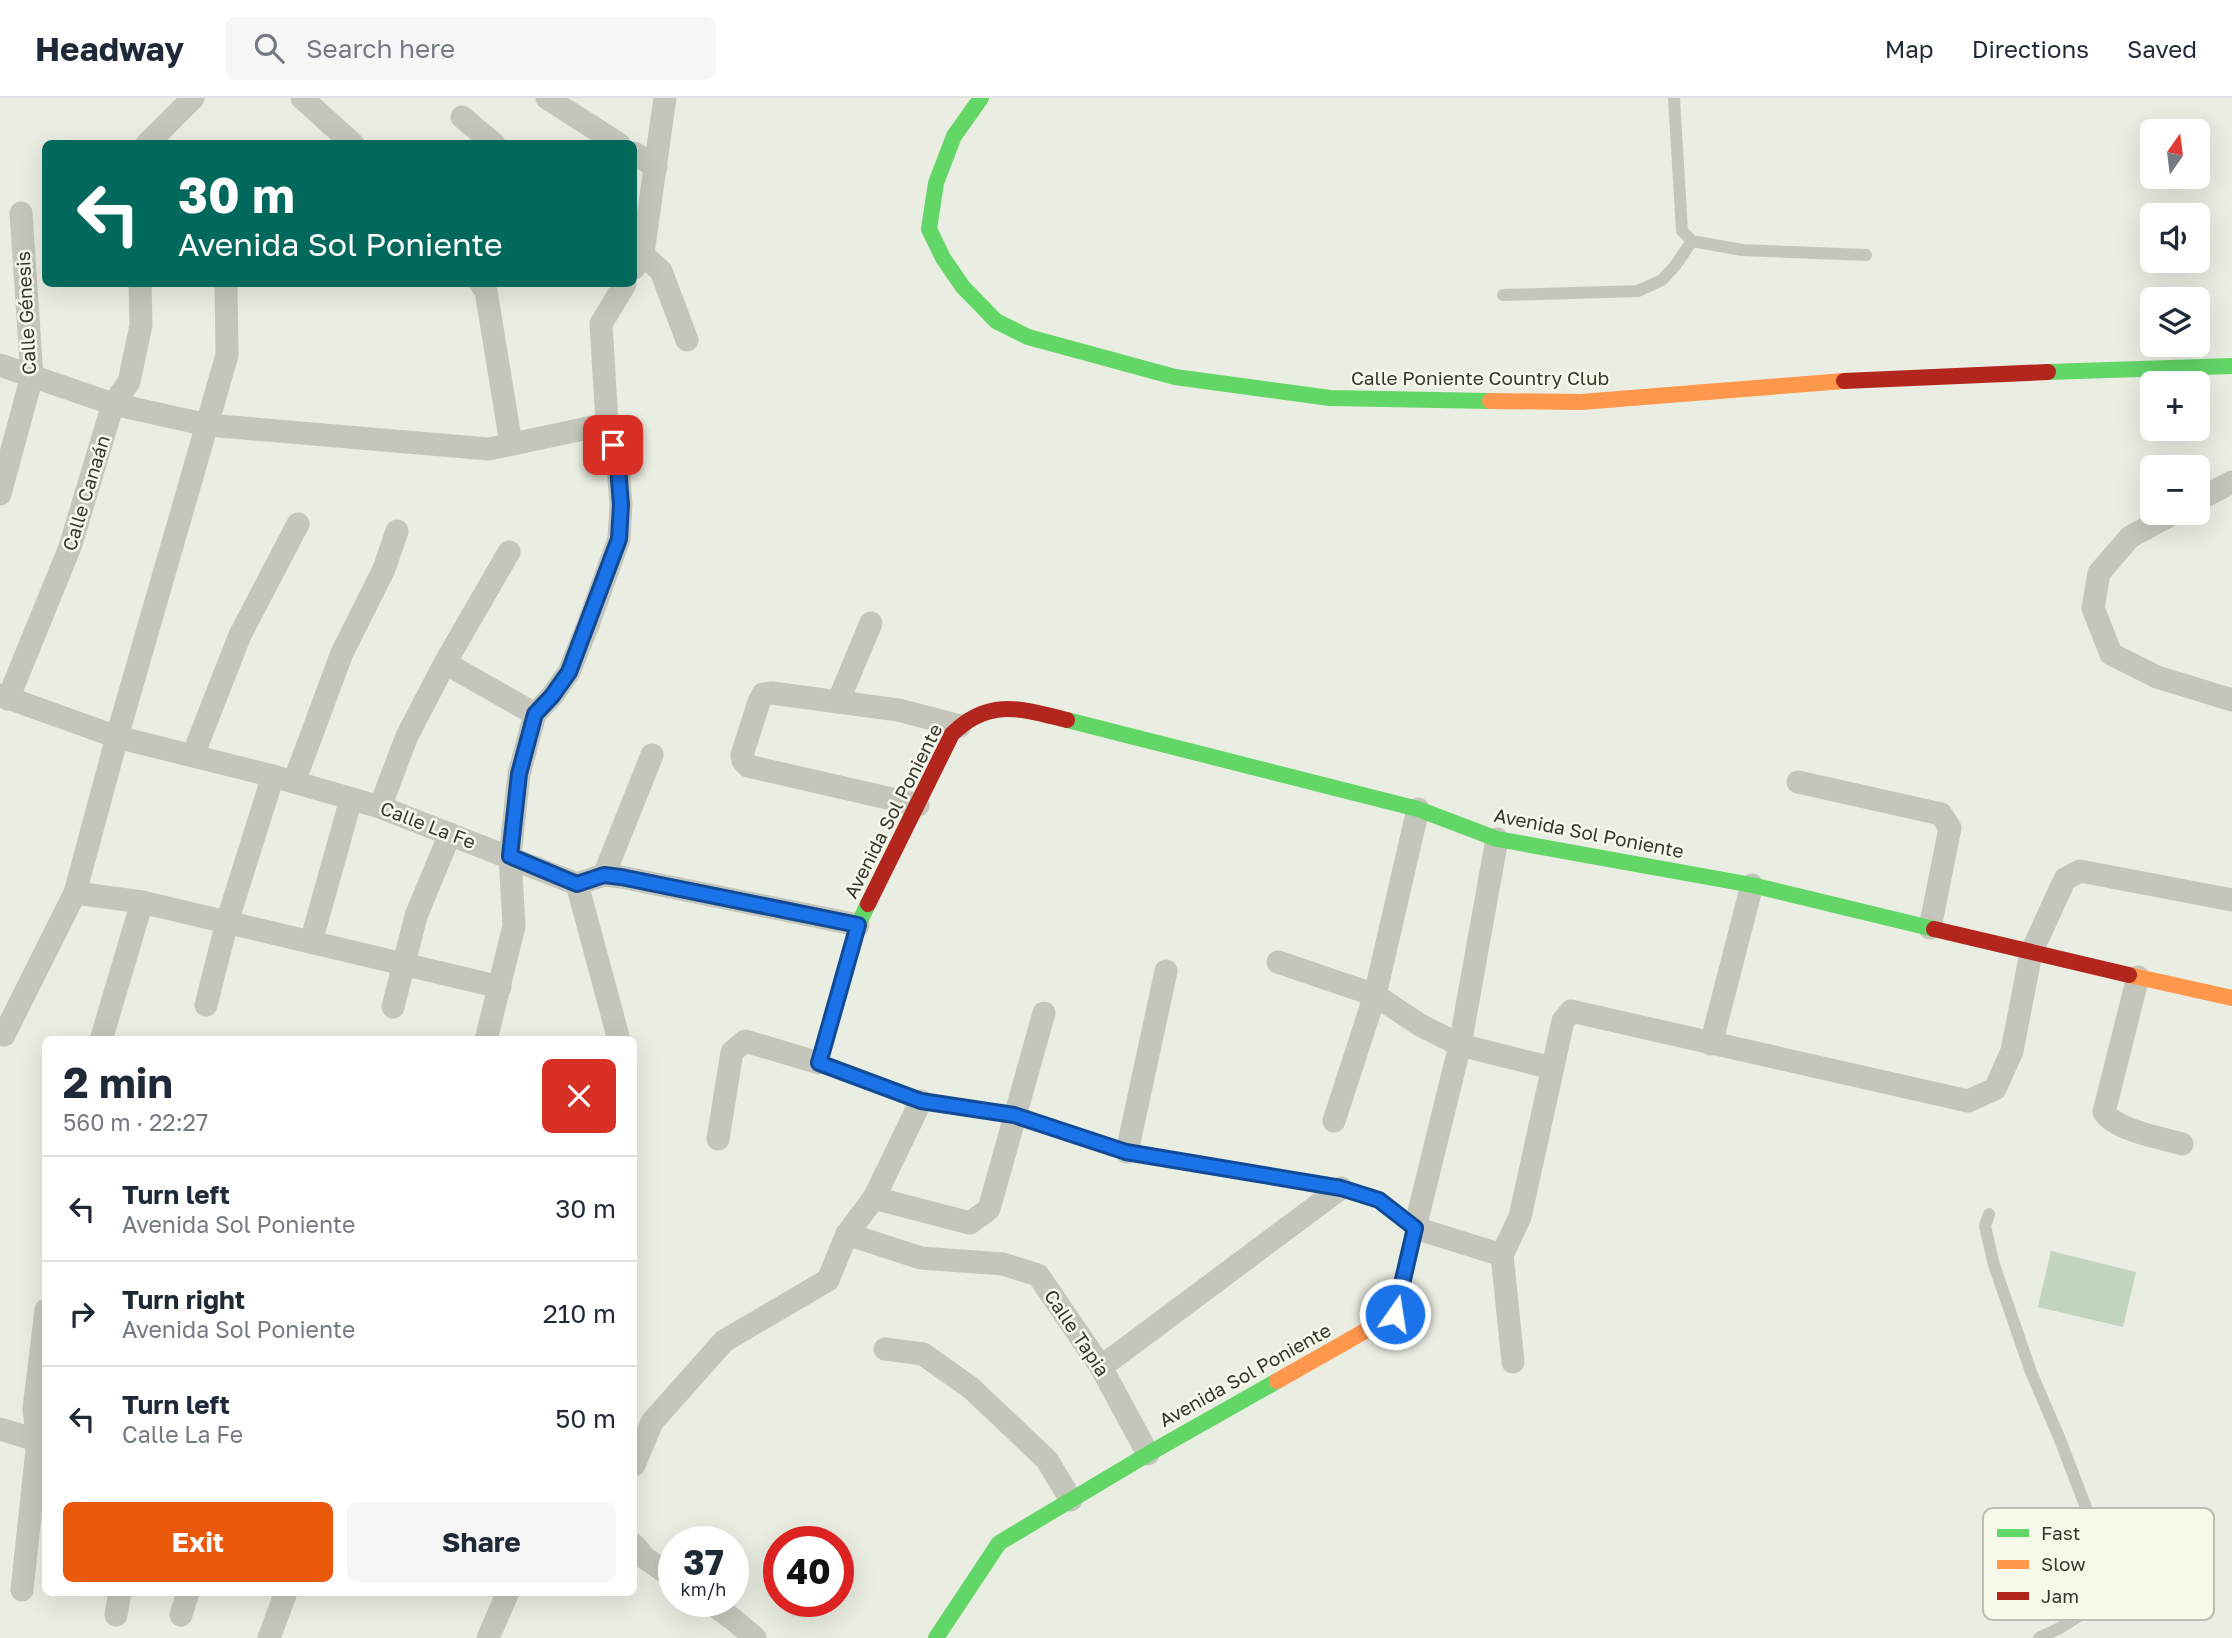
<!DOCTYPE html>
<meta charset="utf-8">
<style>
:root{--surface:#fff;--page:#f6f6f7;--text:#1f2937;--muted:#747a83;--line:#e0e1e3;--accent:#ea580c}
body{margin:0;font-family:"Golos Text",sans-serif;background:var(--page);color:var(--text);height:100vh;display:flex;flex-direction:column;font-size:26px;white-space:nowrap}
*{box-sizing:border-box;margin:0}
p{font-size:23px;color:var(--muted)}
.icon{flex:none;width:38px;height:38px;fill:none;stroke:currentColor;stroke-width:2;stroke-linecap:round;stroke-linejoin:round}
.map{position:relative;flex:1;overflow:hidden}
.drawer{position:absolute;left:42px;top:938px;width:595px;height:560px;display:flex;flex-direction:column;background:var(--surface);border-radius:10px;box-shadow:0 7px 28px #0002}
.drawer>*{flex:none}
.banner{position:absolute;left:42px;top:42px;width:595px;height:147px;border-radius:10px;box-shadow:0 7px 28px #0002;background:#00695c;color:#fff;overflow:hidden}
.needle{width:46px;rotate:14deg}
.fabs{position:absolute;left:2140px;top:21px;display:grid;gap:14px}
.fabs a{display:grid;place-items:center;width:70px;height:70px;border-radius:10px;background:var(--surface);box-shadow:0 7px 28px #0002;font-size:35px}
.speed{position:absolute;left:658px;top:1428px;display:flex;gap:14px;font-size:35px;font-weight:700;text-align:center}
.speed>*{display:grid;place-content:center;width:91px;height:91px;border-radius:50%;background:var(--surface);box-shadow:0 7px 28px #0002;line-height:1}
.speed small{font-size:18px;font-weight:400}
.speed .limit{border:10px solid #d22;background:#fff;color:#111}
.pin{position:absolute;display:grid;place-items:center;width:60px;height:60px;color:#fff;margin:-30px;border-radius:14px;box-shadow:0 4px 10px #0006}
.me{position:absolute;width:77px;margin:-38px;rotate:13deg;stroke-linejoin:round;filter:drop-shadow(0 0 5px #0008)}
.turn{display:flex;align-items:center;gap:24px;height:147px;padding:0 21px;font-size:32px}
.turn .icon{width:91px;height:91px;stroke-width:2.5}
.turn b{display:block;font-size:49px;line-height:60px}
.round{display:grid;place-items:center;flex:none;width:74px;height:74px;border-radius:10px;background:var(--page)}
.overview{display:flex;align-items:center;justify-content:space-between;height:119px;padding:0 21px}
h1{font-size:42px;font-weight:700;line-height:52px}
.primary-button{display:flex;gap:14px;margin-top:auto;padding:14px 21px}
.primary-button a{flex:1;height:80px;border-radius:10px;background:var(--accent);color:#fff;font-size:28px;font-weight:700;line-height:80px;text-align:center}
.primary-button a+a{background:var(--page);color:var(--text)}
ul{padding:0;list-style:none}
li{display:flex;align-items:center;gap:21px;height:105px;padding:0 21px;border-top:2px solid var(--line)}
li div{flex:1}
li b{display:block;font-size:26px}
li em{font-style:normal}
header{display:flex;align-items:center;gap:42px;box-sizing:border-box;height:98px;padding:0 35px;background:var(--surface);border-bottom:2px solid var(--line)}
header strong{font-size:33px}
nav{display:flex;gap:38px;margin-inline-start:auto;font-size:24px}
.search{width:490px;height:63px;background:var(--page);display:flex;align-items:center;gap:18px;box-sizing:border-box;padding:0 24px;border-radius:10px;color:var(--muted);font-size:26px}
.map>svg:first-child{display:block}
.green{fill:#c1d4bd}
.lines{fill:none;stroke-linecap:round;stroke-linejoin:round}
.lane{stroke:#c5c6bb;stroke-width:12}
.street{stroke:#c5c6bb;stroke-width:23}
.fast{stroke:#63d668;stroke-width:16}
.slow{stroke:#ff974d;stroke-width:16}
.jam{stroke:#b3261e;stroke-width:16}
.route-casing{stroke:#114b97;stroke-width:18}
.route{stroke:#1a73e8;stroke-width:12}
.labels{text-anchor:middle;stroke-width:5;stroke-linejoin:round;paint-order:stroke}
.street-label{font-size:19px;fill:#36362a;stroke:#f6f8ea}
.key{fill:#f6f8ea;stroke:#bcbeb0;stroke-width:2}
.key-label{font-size:19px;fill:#36362a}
</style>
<header>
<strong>Headway</strong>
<div class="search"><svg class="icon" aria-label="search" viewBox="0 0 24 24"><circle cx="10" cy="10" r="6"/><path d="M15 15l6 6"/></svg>Search here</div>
<nav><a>Map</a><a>Directions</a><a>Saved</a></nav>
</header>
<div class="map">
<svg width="2232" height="1540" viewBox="0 0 2232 1540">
<rect width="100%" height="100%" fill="#eaede2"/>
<path class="green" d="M2051 1153 2136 1174 2123 1229 2038 1209Z"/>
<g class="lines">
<g class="lane">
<path d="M1674 0 1682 133 1692 143 1742 152 1866 157"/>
<path d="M1503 197 1638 193 1662 182 1675 168 1692 143"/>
<path d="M1989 1116 1985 1128 1994 1167 2031 1274 2059 1339 2087 1412 2107 1480 2098 1506 2060 1530 2039 1540"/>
</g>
<g class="street">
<path d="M302 0 353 46"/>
<path d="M547 0 619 46"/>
<path d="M462 19 494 46"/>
<path d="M147 46 193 0"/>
<path d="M634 55 656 69"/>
<path d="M634 149 661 173 687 242"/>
<path d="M634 170 643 155 665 0"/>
<path d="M481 186 486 193 511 346"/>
<path d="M0 267 113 306 208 327 489 351 607 326"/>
<path d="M0 396 32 278 21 115"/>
<path d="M2198 402 2232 384"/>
<path d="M2174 415 2130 439 2099 475 2093 510 2111 556 2157 579 2232 602"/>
<path d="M445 565 535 616"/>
<path d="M0 597 117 639 273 678 380 709 577 786 604 777 621 779 858 827"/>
<path d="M8 601 70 449 113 306 129 284 141 227 140 186"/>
<path d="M838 604 871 525"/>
<path d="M193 657 240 537 298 426"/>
<path d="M294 684 342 555 384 471 397 433"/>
<path d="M1798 684 1941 716 1950 730 1930 830"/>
<path d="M918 707 748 668 743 663 742 657 759 604 763 596 772 595 898 612 960 628"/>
<path d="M380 709 407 638 445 565 509 454"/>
<path d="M1497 741 1460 947 1415 1130 1502 1157"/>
<path d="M604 777 652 657"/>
<path d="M577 786 619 942"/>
<path d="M75 795 142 804 500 889"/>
<path d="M311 844 351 701"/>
<path d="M1278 864 1375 897 1420 927 1460 947 1552 970"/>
<path d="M2138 879 2104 1014C2115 1032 2161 1040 2182 1046"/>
<path d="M206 907 227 824 273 678"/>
<path d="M393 909 416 818 450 736"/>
<path d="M4 937 75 795 117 639 227 257 226 186"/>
<path d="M101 942 142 804"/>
<path d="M486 942 514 828 510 758 519 676 535 616 552 598 569 574 588 527 619 441 621 407 618 369 607 326 601 226 625 186"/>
<path d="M1711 946 1752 787"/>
<path d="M1334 1023 1375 897 1418 711"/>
<path d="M718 1041 732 954 745 943 819 965"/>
<path d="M1127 1054 1166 873"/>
<path d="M874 1100 970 1125 989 1111 1044 915"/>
<path d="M847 1136 921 1160 1003 1166 1038 1177 1101 1269 1148 1356"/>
<path d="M885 1251 923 1256 971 1290 1047 1362 1071 1402"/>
<path d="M1513 1264 1502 1157 1520 1119 1563 923 1571 913 1968 1003 1995 991 2012 953 2031 855 2065 781 2080 773 2232 802"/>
<path d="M1101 1269 1341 1090"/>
<path d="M0 1331 46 1345"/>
<path d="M634 1367 652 1324 724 1243 828 1182 847 1136 874 1100 921 1003"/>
<path d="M634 1447 645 1460 674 1480"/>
<path d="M22 1492 38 1343 34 1311 46 1212"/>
<path d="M708 1503 734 1522 755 1540"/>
<path d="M116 1517 120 1494"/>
<path d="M181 1517 188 1494"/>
<path d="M269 1540 286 1494"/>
<path d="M488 1540 508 1494"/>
</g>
<g class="fast">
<path d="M981 0 954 38 936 85 929 131 943 160 963 189 996 223 1028 239 1175 279 1330 300 1490 303"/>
<path d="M2048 274 2232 268"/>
<path d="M1067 622 1418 711 1497 741 1752 787 1934 831"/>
<path d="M868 806 858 827 819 965 921 1003 1014 1017 1127 1054 1341 1090 1377 1101"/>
<path d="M936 1540 999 1445 1148 1356 1277 1283"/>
</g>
<g class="slow">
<path d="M1490 303 1581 304 1844 283"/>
<path d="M2129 877 2232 900"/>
<path d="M1277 1283 1395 1216 1415 1130 1377 1101"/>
</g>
<g class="jam">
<path d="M1844 283 2048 274"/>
<path d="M868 806 952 636C989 599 1022 611 1067 622"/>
<path d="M1934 831 2129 877"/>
</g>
</g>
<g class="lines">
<defs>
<path id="route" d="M613 347 618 369 621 407 619 441 569 574 552 598 535 616 519 676 510 758 577 786 604 777 621 779 858 827 819 965 921 1003 1014 1017 1126 1054 1341 1090 1379 1102 1415 1130 1395 1216"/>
</defs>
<use href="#route" class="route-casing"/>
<use href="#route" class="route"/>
</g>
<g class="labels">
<g class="street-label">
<text transform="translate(26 215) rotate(-93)" y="7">Calle Génesis</text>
<text x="1480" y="287">Calle Poniente Country Club</text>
<text transform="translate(86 395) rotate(-73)" y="7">Calle Canaán</text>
<text transform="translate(893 713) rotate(-63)" y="7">Avenida Sol Poniente</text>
<text transform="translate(428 727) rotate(21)" y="7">Calle La Fe</text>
<text transform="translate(1589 735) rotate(11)" y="7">Avenida Sol Poniente</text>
<text transform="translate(1077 1235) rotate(56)" y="7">Calle Tapia</text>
<text transform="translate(1245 1277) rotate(-29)" y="7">Avenida Sol Poniente</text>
</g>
</g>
<rect x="1983" y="1410" width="231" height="112" rx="10" class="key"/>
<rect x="1997" y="1431" width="32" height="8" fill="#63d668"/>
<rect x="1997" y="1462" width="32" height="9" fill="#ff974d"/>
<rect x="1997" y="1494" width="32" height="8" fill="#b3261e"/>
<g class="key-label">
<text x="2041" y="1442">Fast</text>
<text x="2041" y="1473">Slow</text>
<text x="2041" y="1505">Jam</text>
</g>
</svg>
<div class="fabs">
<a><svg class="needle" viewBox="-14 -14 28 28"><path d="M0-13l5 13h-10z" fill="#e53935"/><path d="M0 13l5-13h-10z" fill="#747a83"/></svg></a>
<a><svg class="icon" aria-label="sound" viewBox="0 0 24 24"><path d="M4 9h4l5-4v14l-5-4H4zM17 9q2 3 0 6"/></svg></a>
<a><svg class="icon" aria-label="layers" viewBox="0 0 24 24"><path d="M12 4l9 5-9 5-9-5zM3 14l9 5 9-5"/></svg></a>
<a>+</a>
<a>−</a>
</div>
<div class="speed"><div>37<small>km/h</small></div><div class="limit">40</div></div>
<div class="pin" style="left:613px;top:347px;background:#d93025"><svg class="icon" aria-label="arrive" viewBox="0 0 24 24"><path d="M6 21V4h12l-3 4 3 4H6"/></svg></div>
<svg class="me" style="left:1395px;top:1216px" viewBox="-20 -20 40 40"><circle r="17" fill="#1a73e8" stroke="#fff" stroke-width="3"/><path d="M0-11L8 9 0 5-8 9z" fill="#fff"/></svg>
<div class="banner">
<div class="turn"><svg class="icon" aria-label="left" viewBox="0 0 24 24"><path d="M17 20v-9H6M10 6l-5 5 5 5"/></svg><div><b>30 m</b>Avenida Sol Poniente</div></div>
</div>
<section class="drawer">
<div class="overview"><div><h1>2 min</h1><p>560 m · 22:27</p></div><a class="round" style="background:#d93025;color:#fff"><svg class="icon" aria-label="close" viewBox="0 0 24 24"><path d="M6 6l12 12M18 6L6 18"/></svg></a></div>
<ul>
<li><svg class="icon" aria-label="left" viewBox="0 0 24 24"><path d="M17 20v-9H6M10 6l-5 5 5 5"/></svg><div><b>Turn left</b><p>Avenida Sol Poniente</p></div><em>30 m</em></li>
<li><svg class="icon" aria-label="right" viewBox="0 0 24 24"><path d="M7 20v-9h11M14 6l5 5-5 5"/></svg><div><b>Turn right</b><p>Avenida Sol Poniente</p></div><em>210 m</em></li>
<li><svg class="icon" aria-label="left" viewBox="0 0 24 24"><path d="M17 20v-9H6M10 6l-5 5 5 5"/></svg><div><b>Turn left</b><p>Calle La Fe</p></div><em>50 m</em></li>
</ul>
<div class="primary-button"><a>Exit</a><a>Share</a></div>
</section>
</div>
